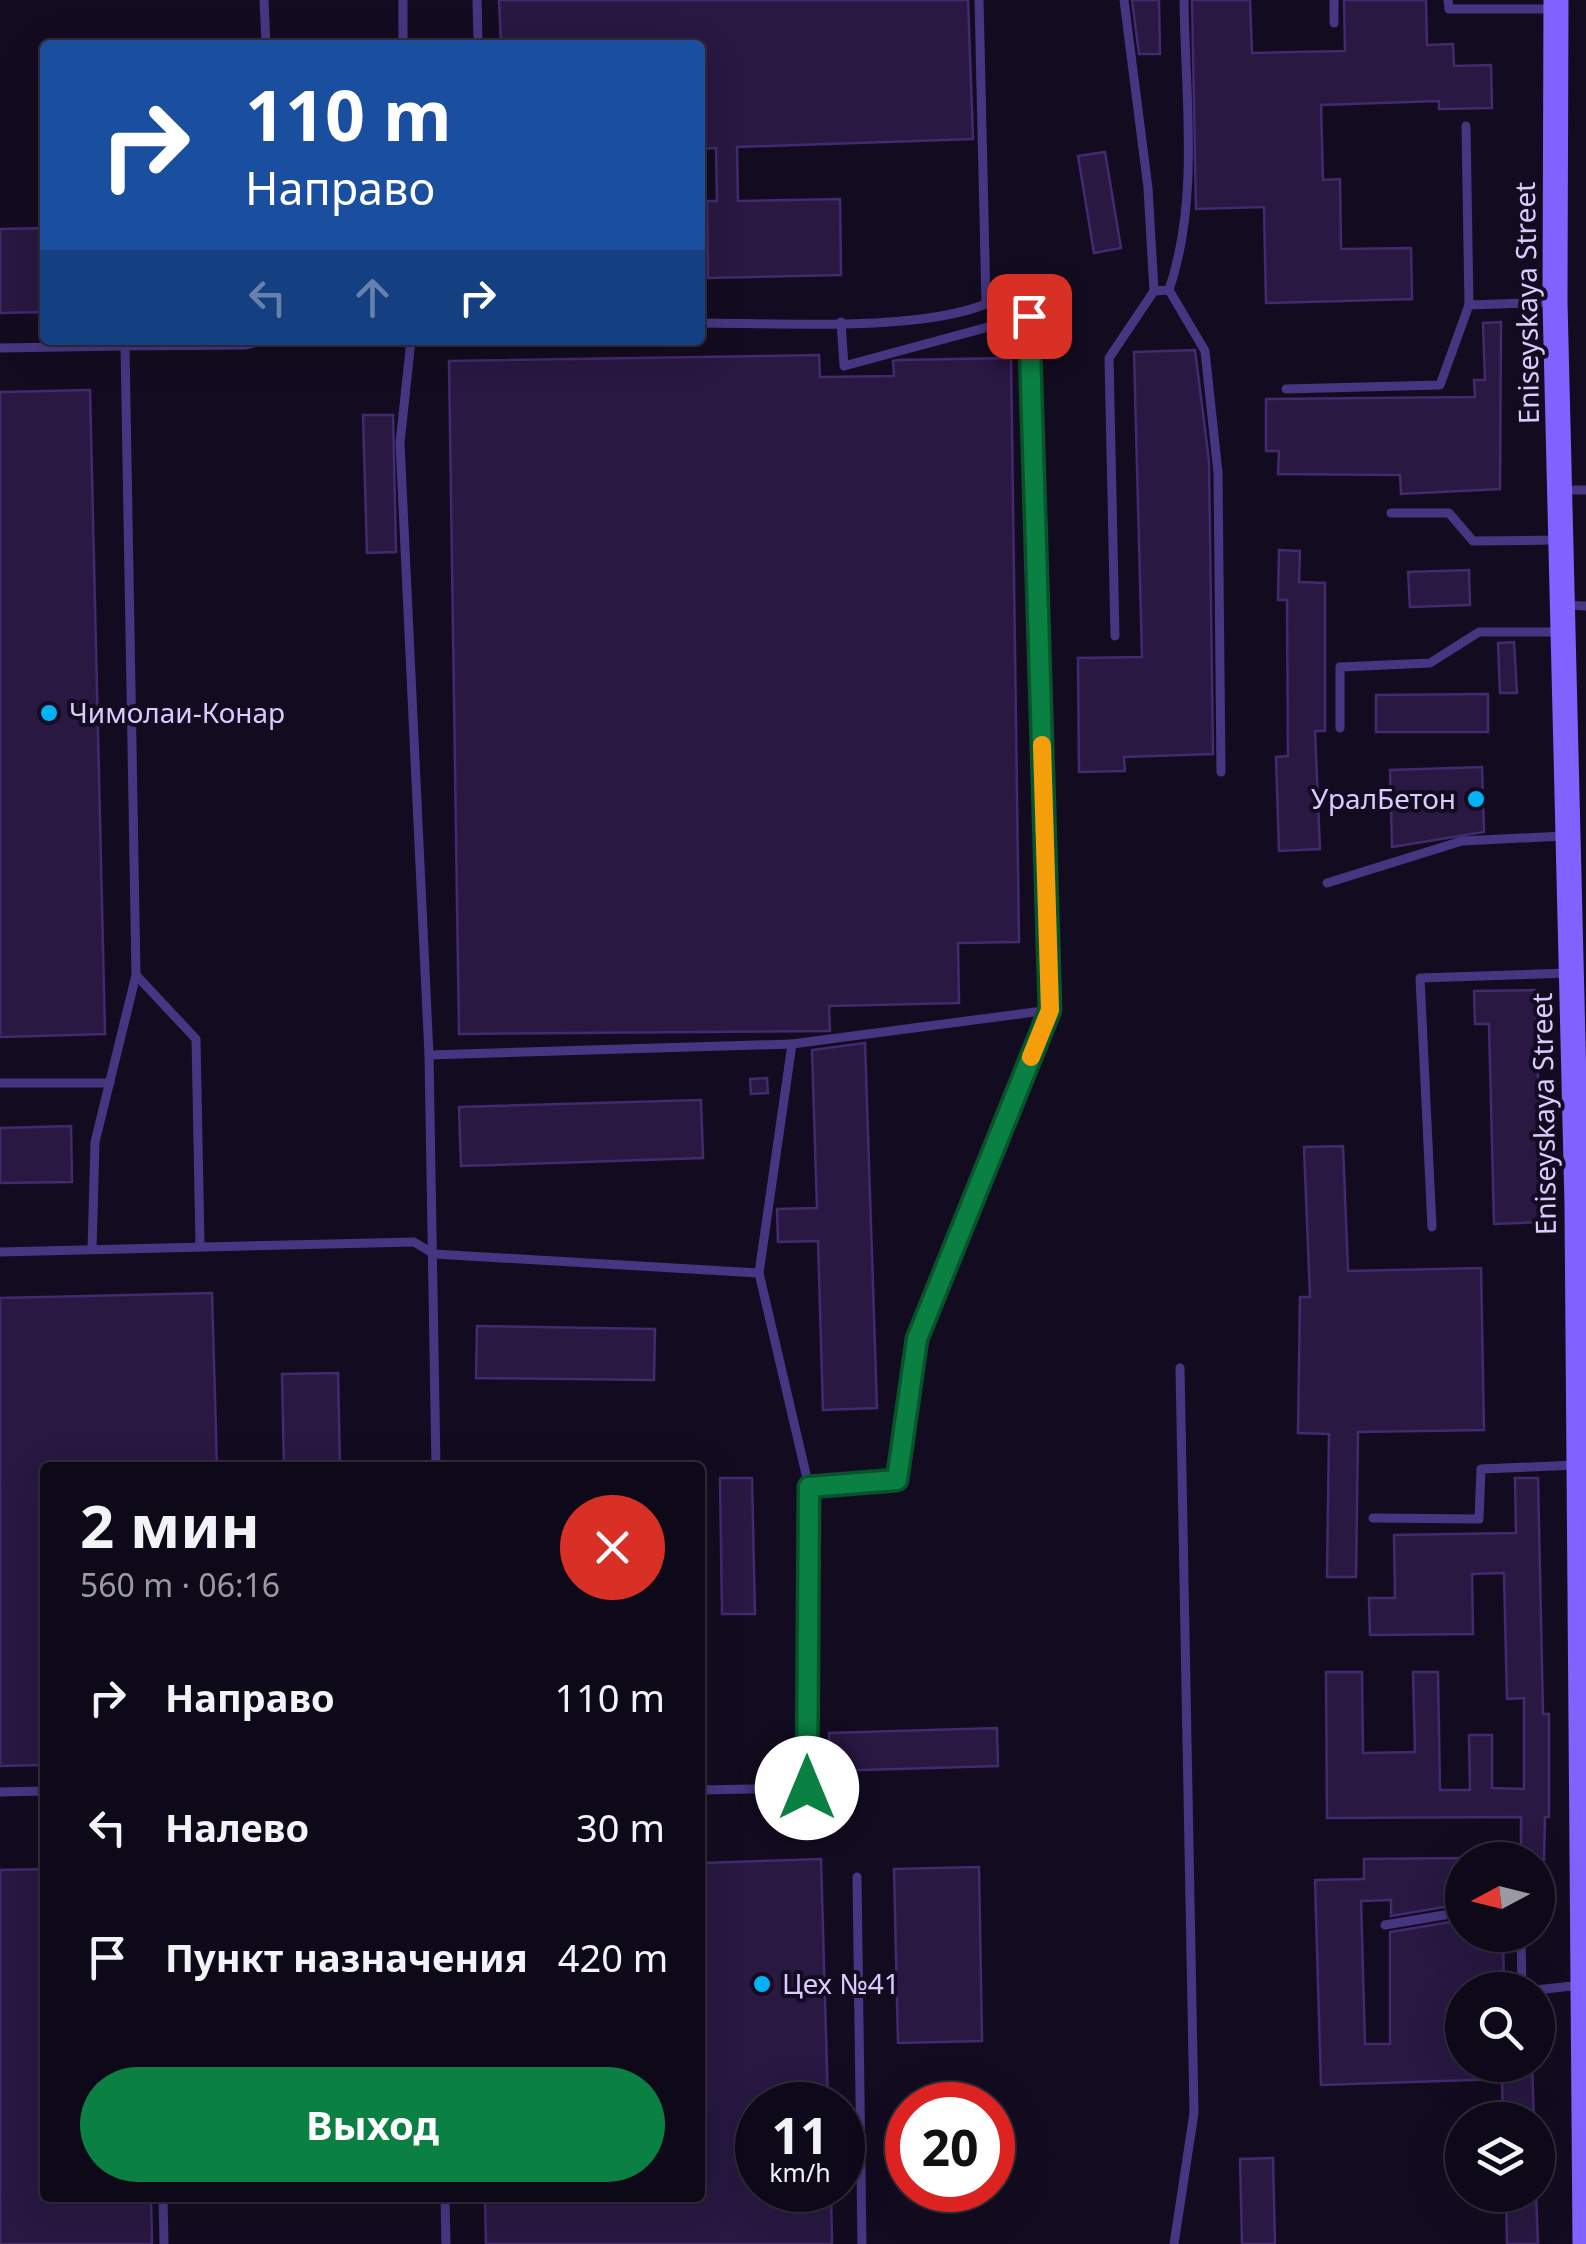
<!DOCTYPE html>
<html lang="ru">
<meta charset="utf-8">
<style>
:root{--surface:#0e0918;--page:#1c1725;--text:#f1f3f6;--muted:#9b9aa2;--line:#2e2a37;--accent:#0b8043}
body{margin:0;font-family:"Noto Sans",sans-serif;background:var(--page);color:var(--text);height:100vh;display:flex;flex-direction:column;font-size:38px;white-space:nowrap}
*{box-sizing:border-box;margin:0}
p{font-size:32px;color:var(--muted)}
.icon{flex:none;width:55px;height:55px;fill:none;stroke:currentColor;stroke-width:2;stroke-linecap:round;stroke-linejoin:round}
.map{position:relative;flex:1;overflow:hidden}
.sheet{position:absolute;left:40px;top:1462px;width:665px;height:740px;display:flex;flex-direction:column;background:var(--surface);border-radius:10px;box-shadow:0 10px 40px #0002,0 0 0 2px var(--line)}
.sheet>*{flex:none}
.banner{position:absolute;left:40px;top:40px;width:665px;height:305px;border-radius:10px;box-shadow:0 10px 40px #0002,0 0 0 2px var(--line);background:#1a4fa0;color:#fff;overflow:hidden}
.needle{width:65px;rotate:263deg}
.buttons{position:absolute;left:1445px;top:1842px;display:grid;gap:20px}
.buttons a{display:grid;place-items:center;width:110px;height:110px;border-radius:50%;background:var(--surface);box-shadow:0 10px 40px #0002,0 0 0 2px var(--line);font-size:50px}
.speed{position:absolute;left:735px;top:2082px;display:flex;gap:20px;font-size:50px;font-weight:700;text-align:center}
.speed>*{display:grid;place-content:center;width:130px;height:130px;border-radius:50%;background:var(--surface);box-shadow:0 10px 40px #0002,0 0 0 2px var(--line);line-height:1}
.speed small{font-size:25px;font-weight:400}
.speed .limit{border:15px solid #d22;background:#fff;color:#111}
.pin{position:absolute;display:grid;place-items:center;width:85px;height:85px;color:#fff;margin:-42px;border-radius:20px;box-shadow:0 5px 15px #0006}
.me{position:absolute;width:110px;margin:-55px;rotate:0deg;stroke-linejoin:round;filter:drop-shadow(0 0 8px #0008)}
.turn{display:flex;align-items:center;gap:35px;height:210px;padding:0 40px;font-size:45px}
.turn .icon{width:130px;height:130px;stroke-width:2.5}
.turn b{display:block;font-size:70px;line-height:85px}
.lanes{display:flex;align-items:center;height:95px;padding:0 40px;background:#0003;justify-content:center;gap:50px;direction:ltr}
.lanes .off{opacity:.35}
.round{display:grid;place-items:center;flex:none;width:105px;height:105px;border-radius:52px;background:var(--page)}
.head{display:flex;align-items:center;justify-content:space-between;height:170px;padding:0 40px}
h1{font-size:60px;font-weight:700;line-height:75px}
.cta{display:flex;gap:20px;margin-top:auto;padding:20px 40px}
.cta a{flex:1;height:115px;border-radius:60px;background:var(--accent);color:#fff;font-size:40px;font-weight:700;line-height:115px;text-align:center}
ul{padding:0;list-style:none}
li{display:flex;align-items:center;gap:30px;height:130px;padding:0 40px}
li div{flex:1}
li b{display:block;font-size:38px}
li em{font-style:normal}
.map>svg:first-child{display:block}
.building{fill:#281842;stroke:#43296e;stroke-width:2.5}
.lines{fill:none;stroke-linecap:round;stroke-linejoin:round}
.lane{stroke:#463681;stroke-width:9}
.secondary{stroke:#8162ff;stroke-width:25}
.route-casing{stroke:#07532c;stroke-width:25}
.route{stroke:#0b8043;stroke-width:18}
.slow{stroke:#f59e0b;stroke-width:18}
.poi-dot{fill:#00b3f6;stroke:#130c20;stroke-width:4}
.labels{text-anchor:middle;stroke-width:8;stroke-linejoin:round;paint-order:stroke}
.street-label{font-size:28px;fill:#dacbff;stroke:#130c20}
.poi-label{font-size:28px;fill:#dacbff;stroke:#130c20;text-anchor:start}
</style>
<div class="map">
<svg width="1586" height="2244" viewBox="0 0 1586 2244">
<rect width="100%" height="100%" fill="#130c20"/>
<g class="building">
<path d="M499 0H968L973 139 737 147 738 201 840 199 841 275 708 278 707 201H717L716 148 700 149V45H501Z"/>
<path d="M1132 0H1159L1160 54H1139Z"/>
<path d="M1192 0H1250L1252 53 1345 51 1344 0H1426L1427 45 1453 44 1454 66 1491 65 1492 108 1439 109V101L1321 105 1323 180 1340 179 1341 249 1411 248 1412 299 1266 303 1264 207 1196 209Z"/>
<path d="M1105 152 1121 248 1094 253 1078 156Z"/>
<path d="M45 228V312L0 313V229Z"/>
<path d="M1501 322 1500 489 1401 494 1400 475 1278 474 1279 451H1266V399L1475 397 1474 380H1485L1483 323Z"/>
<path d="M1195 350 1209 461 1213 754 1124 757 1125 771 1079 772 1078 658 1142 657 1134 352Z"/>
<path d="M819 355 820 377 894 376 893 361 898 360 1011 358 1019 942 958 943 959 1003 829 1006 830 1031 459 1034 449 361Z"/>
<path d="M90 390 105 1034 0 1037V392Z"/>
<path d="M363 415H393L396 552 367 553Z"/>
<path d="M1279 550 1300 551 1299 582 1325 583V731H1315L1320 849 1279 851 1276 757 1288 756 1287 600H1278Z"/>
<path d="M1469 570 1470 605 1410 607 1408 572Z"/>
<path d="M1514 642 1517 693H1500L1498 643Z"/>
<path d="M1488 694V732H1376V695Z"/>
<path d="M1482 767 1484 832 1392 847 1390 770Z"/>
<path d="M1535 990 1543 1222 1494 1224 1489 1024H1475L1474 991Z"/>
<path d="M865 1043 877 1408 823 1410 818 1241 778 1242 777 1209 817 1208 812 1050Z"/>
<path d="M767 1078 768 1093 751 1094 750 1079Z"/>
<path d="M701 1100 703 1158 461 1166 459 1107Z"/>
<path d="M71 1126 72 1182 0 1183V1128Z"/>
<path d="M1343 1146 1348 1271 1481 1268 1484 1430 1358 1432 1356 1577H1327L1329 1434 1298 1433 1300 1297H1310L1304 1147Z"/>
<path d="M212 1293 217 1468H45V1765L0 1766V1298Z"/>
<path d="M477 1326 655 1329 654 1380 476 1378Z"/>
<path d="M338 1373 340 1468H284L282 1374Z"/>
<path d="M720 1478H752L755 1614H722Z"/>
<path d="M1515 1478H1538L1543 1714H1549V1817H1545L1544 1860H1521V1817L1327 1818 1326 1672H1362L1363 1753 1415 1752 1413 1672H1438L1440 1790H1470L1469 1735H1492V1788L1524 1789V1698L1507 1699 1504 1573 1472 1574 1473 1634 1370 1635 1369 1598H1395L1394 1535 1516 1533Z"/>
<path d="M997 1728 998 1766 830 1771 829 1733Z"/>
<path d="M1462 1858V1904L1391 1916V1900L1361 1901 1365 2044H1390V1932L1462 1920V1935H1503L1504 1990H1462V2065H1532L1534 2120H1503L1502 2079 1321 2085 1315 1880 1364 1879V1859Z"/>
<path d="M821 1859 828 2105H758V2190H831L832 2244H486L485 2198H700V1863Z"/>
<path d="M979 1867 982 2041 898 2043 894 1869Z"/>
<path d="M45 1869V2198H151L152 2244H0V1870Z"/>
<path d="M1273 2158 1275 2244H1242L1240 2159Z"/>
<path d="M1506 2195H1536L1538 2244H1507Z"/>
</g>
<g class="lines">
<g class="lane">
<path d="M264 0 266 45"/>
<path d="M403 0V45"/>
<path d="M1124 0 1148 188 1154 291"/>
<path d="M1334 0V23"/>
<path d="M1448 0 1449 9H1552"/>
<path d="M473 45 478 41 477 0"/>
<path d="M1466 126 1469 305"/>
<path d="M1169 290 1205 351 1218 473 1221 772"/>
<path d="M700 323C778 323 917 332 986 304L979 0"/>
<path d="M411 340 400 443 429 1055 436 1468"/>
<path d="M0 348 125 346"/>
<path d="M1286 389 1440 385 1469 305 1551 302"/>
<path d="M1564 490H1586"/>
<path d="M1391 513H1449L1473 541 1558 540"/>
<path d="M1564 605 1586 606"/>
<path d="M1115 636 1109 358 1154 291 1169 290C1200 199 1185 95 1184 0"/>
<path d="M1340 728V667L1430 663 1479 632H1560"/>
<path d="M1327 883 1462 841 1563 836"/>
<path d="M136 975 196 1039 200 1245"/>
<path d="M429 1055 792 1044"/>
<path d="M0 1083H110"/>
<path d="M1432 1227 1420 978 1568 973"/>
<path d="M92 1249 95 1142 136 975 125 346 246 345 264 340"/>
<path d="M0 1252 414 1242 434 1254 759 1273 792 1044 1050 1010"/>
<path d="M759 1273 809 1487"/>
<path d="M1373 1518 1479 1519 1481 1469 1577 1465"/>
<path d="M700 1790 807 1788 809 1487 897 1480 917 1339 1050 1010 1029 316 844 366 841 322"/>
<path d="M0 1792 45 1791"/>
<path d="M857 1877 862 2244"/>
<path d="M1385 1925 1462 1912"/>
<path d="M1521 1935 1522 1990"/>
<path d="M1535 1990 1582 1985"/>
<path d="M163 2198 164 2244"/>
<path d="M445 2198 446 2244"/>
<path d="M1174 2244 1194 2113 1180 1368"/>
</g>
<path class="secondary" d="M1556 0 1555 302 1577 1205 1585 2244"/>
</g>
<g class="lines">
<defs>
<path id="route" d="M807 1788 809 1487 897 1480 917 1339 1050 1010 1029 316"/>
</defs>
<use href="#route" class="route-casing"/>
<use href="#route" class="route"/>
<path class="slow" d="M1031 1057 1050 1010 1042 745"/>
</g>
<g class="poi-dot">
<circle cx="49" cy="713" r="10"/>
<circle cx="1476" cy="799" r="10"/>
<circle cx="762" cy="1984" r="10"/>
</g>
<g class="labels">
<g class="street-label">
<text transform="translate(1527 303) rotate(-91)" y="10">Eniseyskaya Street</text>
<text transform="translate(1544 1114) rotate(-91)" y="10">Eniseyskaya Street</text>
</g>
<g class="poi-label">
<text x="69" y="723">Чимолаи-Конар</text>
<text x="1456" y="809" text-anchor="end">УралБетон</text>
<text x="782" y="1994">Цех №41</text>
</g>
</g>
</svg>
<div class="buttons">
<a><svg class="needle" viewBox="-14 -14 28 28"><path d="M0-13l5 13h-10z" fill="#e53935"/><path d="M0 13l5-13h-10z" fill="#9b9aa2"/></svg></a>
<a><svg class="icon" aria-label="search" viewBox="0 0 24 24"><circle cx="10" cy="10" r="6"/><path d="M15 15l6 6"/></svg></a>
<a><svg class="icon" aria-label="layers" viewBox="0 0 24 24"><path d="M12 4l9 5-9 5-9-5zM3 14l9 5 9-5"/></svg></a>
</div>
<div class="speed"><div>11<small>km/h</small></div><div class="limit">20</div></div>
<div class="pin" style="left:1029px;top:316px;background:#d93025"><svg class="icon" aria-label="arrive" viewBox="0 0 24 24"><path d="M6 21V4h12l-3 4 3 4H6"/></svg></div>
<svg class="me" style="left:807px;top:1788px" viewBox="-20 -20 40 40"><circle r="19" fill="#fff"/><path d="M0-13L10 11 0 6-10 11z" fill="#0b8043"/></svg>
<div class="banner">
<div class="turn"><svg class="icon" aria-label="right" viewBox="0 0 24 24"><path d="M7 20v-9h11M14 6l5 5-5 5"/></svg><div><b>110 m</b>Направо</div></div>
<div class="lanes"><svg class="icon off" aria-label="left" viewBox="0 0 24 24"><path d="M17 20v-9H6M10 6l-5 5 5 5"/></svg><svg class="icon off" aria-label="ahead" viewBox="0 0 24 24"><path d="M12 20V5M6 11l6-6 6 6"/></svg><svg class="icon" aria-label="right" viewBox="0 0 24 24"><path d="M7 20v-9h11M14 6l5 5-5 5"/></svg></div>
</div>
<section class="sheet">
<div class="head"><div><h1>2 мин</h1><p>560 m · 06:16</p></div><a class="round" style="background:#d93025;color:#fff"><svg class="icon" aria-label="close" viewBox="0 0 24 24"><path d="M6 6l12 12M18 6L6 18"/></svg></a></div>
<ul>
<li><svg class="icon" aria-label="right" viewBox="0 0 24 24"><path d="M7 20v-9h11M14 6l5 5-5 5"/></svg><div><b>Направо</b></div><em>110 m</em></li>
<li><svg class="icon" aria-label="left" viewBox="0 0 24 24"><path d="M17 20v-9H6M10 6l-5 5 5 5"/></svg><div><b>Налево</b></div><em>30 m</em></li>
<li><svg class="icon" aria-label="arrive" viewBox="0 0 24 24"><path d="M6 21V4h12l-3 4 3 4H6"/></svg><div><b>Пункт назначения</b></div><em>420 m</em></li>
</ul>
<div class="cta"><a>Выход</a></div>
</section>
</div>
